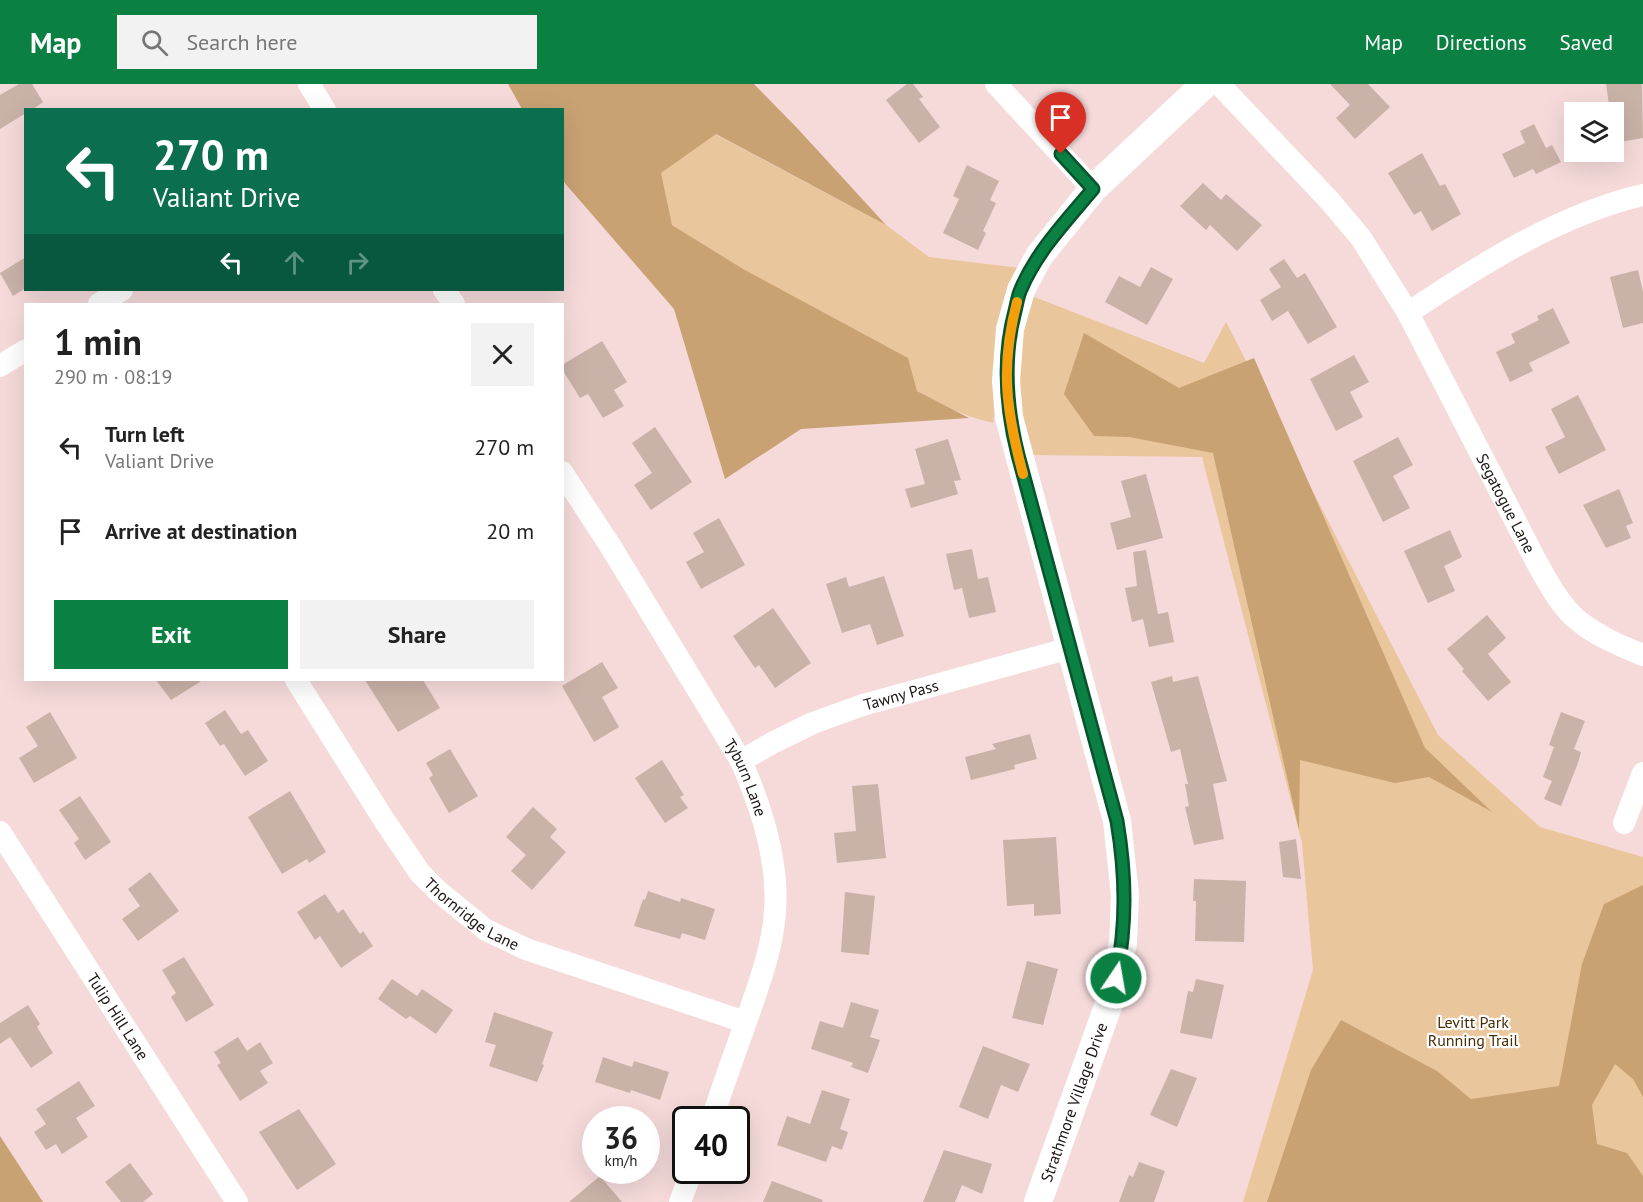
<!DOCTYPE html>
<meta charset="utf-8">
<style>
:root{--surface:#fff;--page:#f2f2f2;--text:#222;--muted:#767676;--accent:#0b8043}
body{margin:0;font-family:"PT Sans",sans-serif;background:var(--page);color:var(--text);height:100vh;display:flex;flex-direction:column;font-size:22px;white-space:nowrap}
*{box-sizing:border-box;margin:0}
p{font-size:20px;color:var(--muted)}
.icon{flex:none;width:33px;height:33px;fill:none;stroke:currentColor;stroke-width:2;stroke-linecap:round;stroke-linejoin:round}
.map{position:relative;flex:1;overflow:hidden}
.panel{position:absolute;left:24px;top:219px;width:540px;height:378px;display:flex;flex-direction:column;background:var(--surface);border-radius:0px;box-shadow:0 6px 24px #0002}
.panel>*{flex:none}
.top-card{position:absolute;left:24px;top:24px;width:540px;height:183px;border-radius:0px;box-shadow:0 6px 24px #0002;background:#0b6e4f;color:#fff;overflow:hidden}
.tools{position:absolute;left:1564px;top:18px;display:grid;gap:12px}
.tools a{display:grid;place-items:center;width:60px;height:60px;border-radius:0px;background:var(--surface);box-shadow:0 6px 24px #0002;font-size:30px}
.speed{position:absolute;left:582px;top:1022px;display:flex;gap:12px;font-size:30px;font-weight:700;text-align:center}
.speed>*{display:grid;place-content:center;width:78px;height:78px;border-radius:50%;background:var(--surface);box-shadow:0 6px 24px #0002;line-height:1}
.speed small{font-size:15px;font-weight:400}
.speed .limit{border:3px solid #111;border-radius:9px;background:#fff;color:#111}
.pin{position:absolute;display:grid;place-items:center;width:51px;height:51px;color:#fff;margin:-62px -26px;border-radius:50% 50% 50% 0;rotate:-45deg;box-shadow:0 0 6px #0007}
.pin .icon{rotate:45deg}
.me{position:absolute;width:66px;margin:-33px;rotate:12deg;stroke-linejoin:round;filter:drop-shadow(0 0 4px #0008)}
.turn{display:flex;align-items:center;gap:21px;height:126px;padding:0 30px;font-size:27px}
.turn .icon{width:78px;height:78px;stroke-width:2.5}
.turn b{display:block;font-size:42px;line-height:51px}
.lanes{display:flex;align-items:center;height:57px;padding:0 30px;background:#0003;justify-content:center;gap:30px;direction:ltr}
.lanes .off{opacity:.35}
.round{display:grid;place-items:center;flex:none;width:63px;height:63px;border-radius:0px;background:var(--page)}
.summary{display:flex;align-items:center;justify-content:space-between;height:102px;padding:0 30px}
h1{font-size:36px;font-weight:700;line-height:45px}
.primary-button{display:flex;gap:12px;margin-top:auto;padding:12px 30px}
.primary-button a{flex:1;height:69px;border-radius:0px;background:var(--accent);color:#fff;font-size:24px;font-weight:700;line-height:69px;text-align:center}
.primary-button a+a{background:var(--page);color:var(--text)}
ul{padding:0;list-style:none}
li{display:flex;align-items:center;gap:18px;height:84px;padding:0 30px}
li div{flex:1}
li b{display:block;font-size:22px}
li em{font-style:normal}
header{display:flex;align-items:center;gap:36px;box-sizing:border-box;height:84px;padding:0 30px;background:var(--accent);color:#fff}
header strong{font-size:28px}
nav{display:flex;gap:33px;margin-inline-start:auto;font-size:21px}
.search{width:420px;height:54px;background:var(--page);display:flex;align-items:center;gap:15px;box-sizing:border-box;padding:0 21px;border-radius:0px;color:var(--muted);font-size:22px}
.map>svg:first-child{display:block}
.green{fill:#eac69c}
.forest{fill:#c9a273}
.building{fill:#cab2a8}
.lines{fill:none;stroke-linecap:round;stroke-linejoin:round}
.minor{stroke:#fff;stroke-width:22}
.tertiary{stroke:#fff;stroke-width:28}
.route-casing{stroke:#07532c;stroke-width:15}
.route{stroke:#0b8043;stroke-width:10}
.slow{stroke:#f59e0b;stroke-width:10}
.labels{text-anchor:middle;stroke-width:4.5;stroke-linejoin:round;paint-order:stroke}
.street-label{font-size:16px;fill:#1d1313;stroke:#fff}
.park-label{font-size:16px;fill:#472c05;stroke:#fff}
</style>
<header>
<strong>Map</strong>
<div class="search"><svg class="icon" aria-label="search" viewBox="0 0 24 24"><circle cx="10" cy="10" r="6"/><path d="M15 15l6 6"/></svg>Search here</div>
<nav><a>Map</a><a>Directions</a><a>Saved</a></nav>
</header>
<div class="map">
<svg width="1643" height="1118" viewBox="0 0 1643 1118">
<rect width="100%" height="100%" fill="#f6dada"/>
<g class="green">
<path d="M715 50 886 141 929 173 1020 184 993 339C931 325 879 281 828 245 776 209 725 174 672 141L660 89Z"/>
<path d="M1032 212 1204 279 1226 238 1438 651 1540 743 1643 773V1118H1243L1313 886 1302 759 1202 373 1029 371 1015 283Z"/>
</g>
<g class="forest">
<path d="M508 0H754L798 45 886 141 716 50 661 89 672 141 743 185 908 274 917 307 969 334 801 345 725 395 674 225 563 97 562 26 522 25Z"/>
<path d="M1084 249 1179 304 1254 274 1425 664 1492 728 1429 693 1395 699 1300 676 1299 746 1213 369 1129 353 1094 352 1064 310Z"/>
<path d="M1643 801V1013L1633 995 1615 980 1592 1021 1597 1060 1627 1069 1643 1092V1118H1267L1311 986 1341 936 1437 987 1471 1015 1559 1002 1582 880 1604 820Z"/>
<path d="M0 1052 43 1118H0Z"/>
</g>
<g class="building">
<path d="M19 0H32L43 18 32 26H26V29L0 45V11Z"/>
<path d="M907 0H913L923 13 919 15 940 43 919 59 886 16Z"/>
<path d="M1330 0H1368L1390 23 1355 55 1336 34 1350 21Z"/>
<path d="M1606 0H1642L1643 54 1614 59V28H1610Z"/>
<path d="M1534 40 1546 64 1552 61 1561 78 1536 90 1533 85 1514 94 1502 70 1525 59 1520 47Z"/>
<path d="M1422 69 1440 102 1445 100 1461 130 1432 147 1421 127 1414 131 1388 89Z"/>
<path d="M967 81 999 97 990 116 996 119 983 147 986 149 978 166 943 149 959 115 953 112Z"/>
<path d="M1203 99 1221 116 1226 110 1262 141 1237 167 1210 141 1206 146 1180 122Z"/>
<path d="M26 173V204L13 212 0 189Z"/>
<path d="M1284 175 1297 194 1305 189 1337 243 1308 260 1288 227 1272 237 1260 216 1281 203 1269 185Z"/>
<path d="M1151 183 1173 195 1147 241 1105 218 1119 192 1140 203Z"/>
<path d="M1638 186 1643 208V239L1623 244 1610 193Z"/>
<path d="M1553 224 1570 259 1529 279 1533 287 1510 298 1496 268 1515 259 1511 250 1539 236 1537 232Z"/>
<path d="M602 257 627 298 614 306 624 322 603 334 588 310 580 314 562 285V281Z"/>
<path d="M1354 271 1369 298 1350 308 1363 333 1336 347 1310 295Z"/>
<path d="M1578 311 1606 366 1559 390 1545 363 1565 353 1551 325Z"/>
<path d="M655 343 692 398 651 426 634 401 652 389 632 359Z"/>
<path d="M1398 353 1413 381 1393 392 1410 424 1383 438 1353 377Z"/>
<path d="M948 355 961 396 954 397 958 410 911 424 905 405 925 400 915 365Z"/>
<path d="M1146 390 1163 454 1117 466 1110 439 1131 433 1121 397Z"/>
<path d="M1619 405 1633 439 1626 442 1631 454 1606 464 1583 421Z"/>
<path d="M719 434 745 481 701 505 686 478 704 468 693 449Z"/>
<path d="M1450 446 1462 473 1444 482 1455 507 1428 519 1404 467Z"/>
<path d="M972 465 978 495 988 493 996 528 969 534 962 504 954 506 946 470Z"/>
<path d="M1146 466 1158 530 1168 528 1174 558 1149 563 1143 535 1132 538 1125 504 1137 502 1133 468Z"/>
<path d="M884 492 904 552 877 561 870 540 842 549 826 500 846 493 849 503Z"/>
<path d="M773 524 811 579 775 604 759 581 755 584 733 552Z"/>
<path d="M1487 531 1506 554 1488 570 1511 598 1488 617 1462 587 1464 585 1447 565Z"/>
<path d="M602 578 618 604 602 613 619 643 594 658 562 602Z"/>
<path d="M1172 592 1173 598 1198 592 1227 697 1213 700 1224 755 1194 761 1185 723 1189 722 1185 700H1188L1180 665 1171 668 1151 598Z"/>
<path d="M156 596H203L171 616Z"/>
<path d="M365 596H423L440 624 398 648Z"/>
<path d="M225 626 241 650 248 646 268 677 245 692 224 660 220 662 205 639Z"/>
<path d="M50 628 77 674 34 699 19 674 38 662 26 643Z"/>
<path d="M1561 628 1585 637 1574 665 1581 668 1578 679 1561 722 1544 715 1552 697 1543 693 1554 663 1549 661Z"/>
<path d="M1030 650 1037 675 1014 681 1015 685 971 696 965 673 996 665 992 660Z"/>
<path d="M450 665 478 712 449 729 429 694 433 691 426 679Z"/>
<path d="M662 676 684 711 680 713 688 724 665 739 635 694Z"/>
<path d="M878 700 886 774 837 779 834 749 856 747 852 702Z"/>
<path d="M290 707 326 768 309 779 307 775 282 790 248 733Z"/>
<path d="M80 712 111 758 85 776 74 759 79 755 59 726Z"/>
<path d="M533 723 557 745 550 753 566 768 532 806 511 787 526 771 506 753Z"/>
<path d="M1056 753 1061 830 1034 832V820L1007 822 1003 756Z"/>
<path d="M1296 755 1301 795 1283 793 1279 758Z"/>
<path d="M150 788 179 827 138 857 122 835 140 822 128 805Z"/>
<path d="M1194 795 1246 797 1244 858 1195 857 1196 817H1193Z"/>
<path d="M648 807 680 818 681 814 715 825 705 856 682 849 680 855 634 842 643 815 645 816Z"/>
<path d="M845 808 875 812 869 871 841 868Z"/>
<path d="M325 810 338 829 343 825 360 850 363 847 373 862 341 884 320 852 315 856 297 828Z"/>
<path d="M184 873 214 921 186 938 171 913 176 909 162 886Z"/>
<path d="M1027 877 1058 885 1043 941 1012 934Z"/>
<path d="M392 895 417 912 422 905 453 926 436 950 410 932 406 935 378 915Z"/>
<path d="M1196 895 1224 901 1212 955 1180 949 1188 907 1193 908Z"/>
<path d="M851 918 879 926 870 953 880 956 868 989 851 983 853 979 811 965 820 937 843 944Z"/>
<path d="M28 921 40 940 37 943 53 969 31 984 10 953 0 960V939Z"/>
<path d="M494 928 553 948 542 980 544 981 537 998 489 982 496 961 485 958Z"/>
<path d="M238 953 247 967 260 958 273 979 260 987 268 999 240 1017 217 981 221 979 214 968Z"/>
<path d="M983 962 1030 980 1018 1008 1001 1001 988 1035 959 1023Z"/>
<path d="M603 973 632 983 634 977 669 988 660 1016 631 1006 630 1009 595 998Z"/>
<path d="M1171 985 1197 994 1177 1043 1150 1031Z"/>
<path d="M79 997 95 1022 76 1034 88 1053 62 1070 56 1060 46 1066 34 1048 46 1040 36 1025Z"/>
<path d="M822 1006 850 1015 840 1045 848 1048 842 1066 832 1062 826 1078 777 1061 787 1032 810 1040Z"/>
<path d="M299 1025 336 1080 297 1106 259 1048Z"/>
<path d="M944 1066 992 1080 982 1110 962 1101 955 1118H923Z"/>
<path d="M1139 1078 1165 1087 1154 1118H1119L1129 1091 1133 1093Z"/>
<path d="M130 1079 153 1110 143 1118H121L105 1098Z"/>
<path d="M600 1092 622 1118H569Z"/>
<path d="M772 1097 823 1116 822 1118H763Z"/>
</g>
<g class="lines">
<g class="minor">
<path d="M309 0 325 26"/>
<path d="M996 0 1093 105"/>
<path id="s1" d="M1219 0 1329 116 1361 154 1408 229 1536 477C1548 498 1561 524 1580 538 1599 553 1621 562 1643 571"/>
<path d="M444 206 454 220"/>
<path d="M99 220 122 206"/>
<path d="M1408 229C1478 182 1560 130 1643 111"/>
<path d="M0 282 26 266"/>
<path id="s2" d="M562 388 611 463 741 677C761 722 779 778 775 828 772 866 759 900 747 935 735 968 723 1002 712 1035"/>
<path id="s3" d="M296 596 384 736 420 789 438 807 486 846 526 865 745 938"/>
<path id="s4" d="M741 677 772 659 813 639 863 621 1070 564"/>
<path d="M1624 739 1643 689"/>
<path id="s5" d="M0 748 237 1118"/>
<path d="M680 1118 692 1086"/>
</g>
<path class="tertiary" id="s6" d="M1038 1118 1112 911 1123 859 1125 811 1117 737 1009 333 1006 297 1010 245 1021 206 1039 172 1093 105 1205 0"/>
</g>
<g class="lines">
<defs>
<path id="route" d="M1061 70 1093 105C1067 136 1037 167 1021 205 1018 211 1017 219 1015 227 1002 275 1006 323 1018 371L1117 737C1126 791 1127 840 1116 894"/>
</defs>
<use href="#route" class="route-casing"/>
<use href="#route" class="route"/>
<path class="slow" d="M1017 218C1000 283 1006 326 1023 390"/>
</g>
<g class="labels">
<g class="street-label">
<text dy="6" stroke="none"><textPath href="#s1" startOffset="512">Segatogue Lane</textPath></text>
<text dy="6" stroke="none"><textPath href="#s4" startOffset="174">Tawny Pass</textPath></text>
<text dy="6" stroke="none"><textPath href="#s2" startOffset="357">Tyburn Lane</textPath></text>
<text dy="6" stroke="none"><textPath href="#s3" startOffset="296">Thornridge Lane</textPath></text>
<text dy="6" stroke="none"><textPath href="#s5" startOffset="219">Tulip Hill Lane</textPath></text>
<text dy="6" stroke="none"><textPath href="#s6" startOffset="106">Strathmore Village Drive</textPath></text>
</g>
<g class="park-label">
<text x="1473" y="944">Levitt Park<tspan x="1473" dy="18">Running Trail</tspan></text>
</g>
</g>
</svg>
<div class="tools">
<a><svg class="icon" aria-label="layers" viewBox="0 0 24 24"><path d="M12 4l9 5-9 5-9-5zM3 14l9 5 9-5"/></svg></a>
</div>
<div class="speed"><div>36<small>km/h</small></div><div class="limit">40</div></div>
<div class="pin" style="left:1061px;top:70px;background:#d93025"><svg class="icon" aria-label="arrive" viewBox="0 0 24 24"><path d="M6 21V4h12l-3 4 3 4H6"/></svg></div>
<svg class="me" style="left:1116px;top:894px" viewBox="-20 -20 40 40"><circle r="17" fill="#0b8043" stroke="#fff" stroke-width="3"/><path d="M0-11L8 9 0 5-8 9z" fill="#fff"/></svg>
<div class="top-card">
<div class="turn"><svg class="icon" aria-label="left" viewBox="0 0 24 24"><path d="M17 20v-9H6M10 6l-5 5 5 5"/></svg><div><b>270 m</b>Valiant Drive</div></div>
<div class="lanes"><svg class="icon" aria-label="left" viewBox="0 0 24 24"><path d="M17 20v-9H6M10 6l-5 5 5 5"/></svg><svg class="icon off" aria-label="ahead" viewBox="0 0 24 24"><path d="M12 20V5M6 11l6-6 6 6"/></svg><svg class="icon off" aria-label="right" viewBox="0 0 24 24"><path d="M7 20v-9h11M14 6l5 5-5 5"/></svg></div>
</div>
<section class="panel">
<div class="summary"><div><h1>1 min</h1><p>290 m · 08:19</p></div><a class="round"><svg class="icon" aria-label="close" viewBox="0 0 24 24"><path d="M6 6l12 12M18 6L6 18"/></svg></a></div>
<ul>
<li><svg class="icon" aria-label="left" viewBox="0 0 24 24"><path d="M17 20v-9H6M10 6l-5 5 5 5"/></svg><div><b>Turn left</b><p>Valiant Drive</p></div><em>270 m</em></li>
<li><svg class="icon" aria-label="arrive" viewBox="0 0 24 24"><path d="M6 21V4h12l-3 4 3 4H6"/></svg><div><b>Arrive at destination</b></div><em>20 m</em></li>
</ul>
<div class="primary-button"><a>Exit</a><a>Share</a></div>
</section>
</div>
